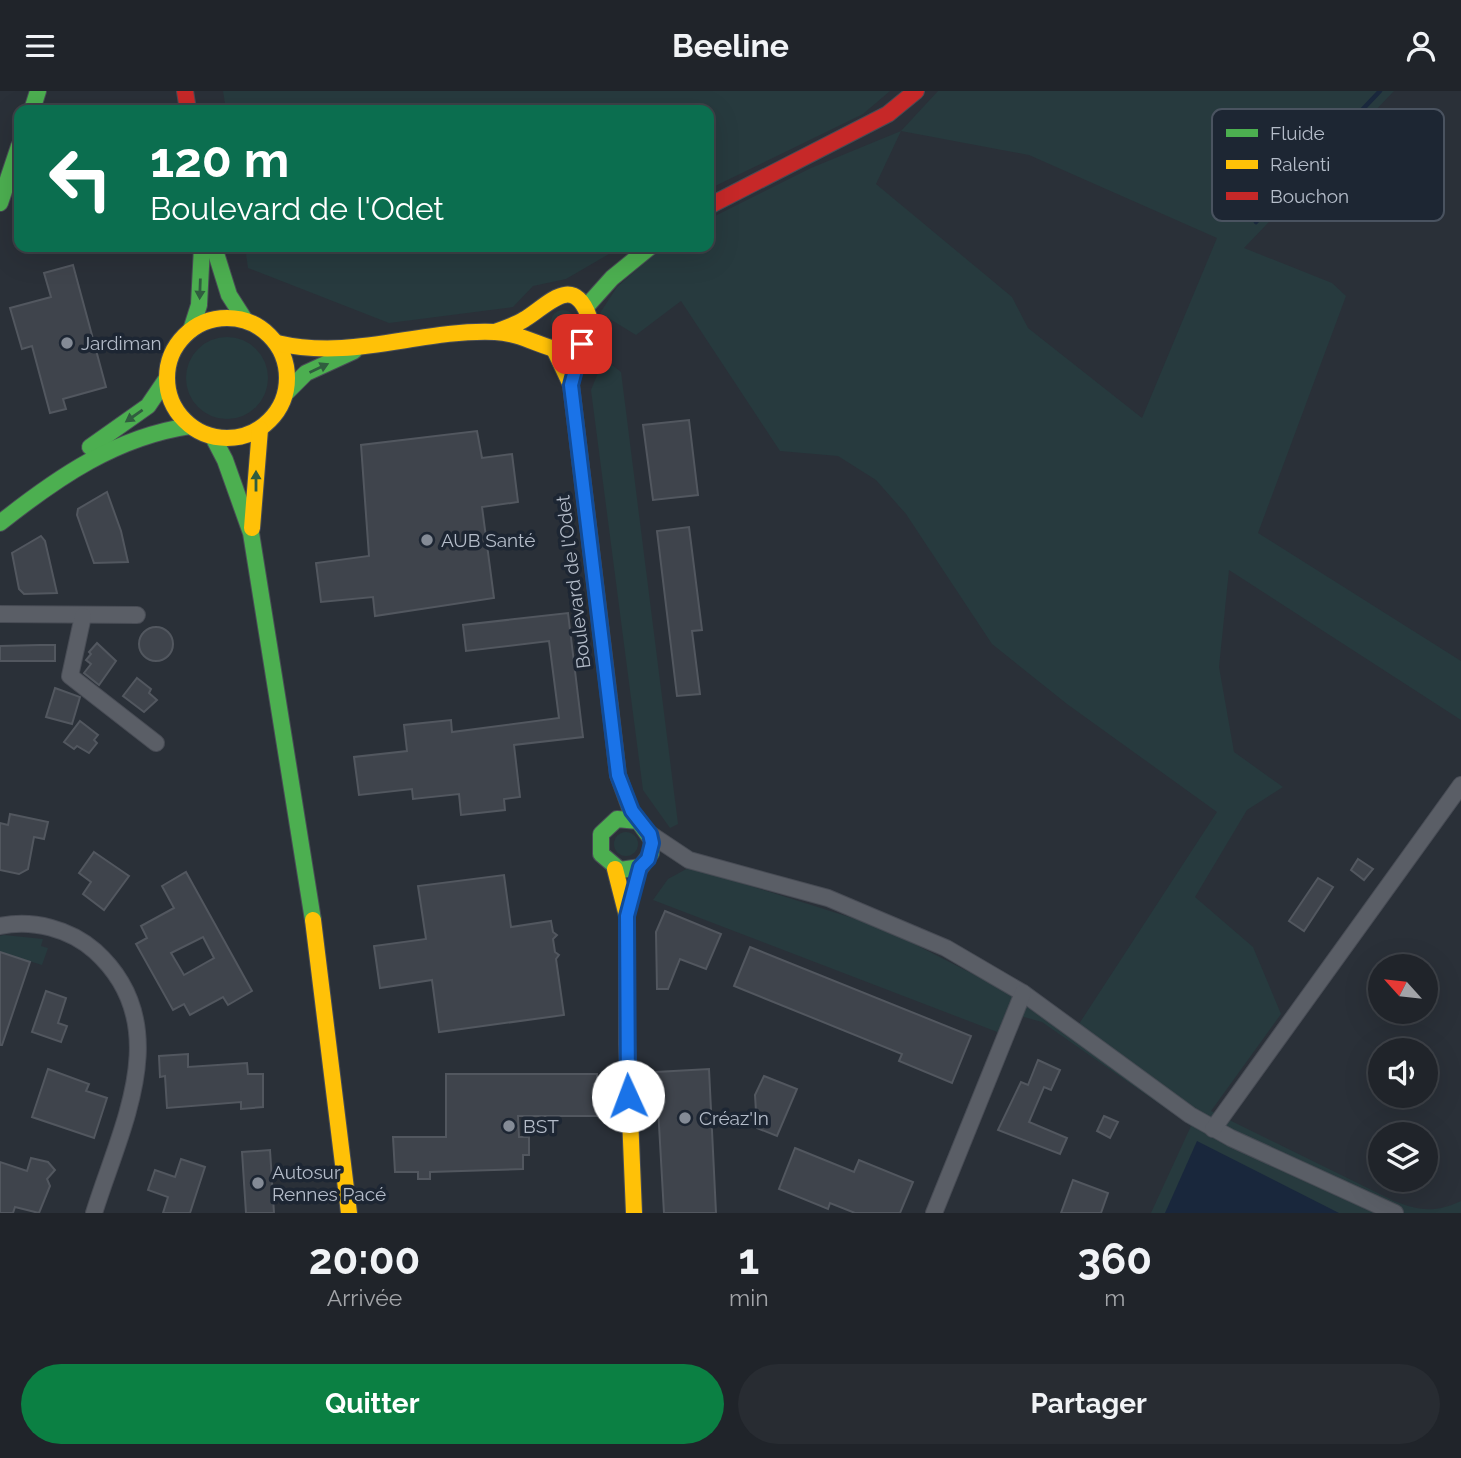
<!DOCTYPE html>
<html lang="fr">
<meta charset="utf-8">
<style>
:root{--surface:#20242a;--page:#282c32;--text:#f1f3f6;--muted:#a2a4a8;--line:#3d4147;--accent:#0b8043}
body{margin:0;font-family:Raleway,sans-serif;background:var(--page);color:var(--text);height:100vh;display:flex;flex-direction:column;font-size:26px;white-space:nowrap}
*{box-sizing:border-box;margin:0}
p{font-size:23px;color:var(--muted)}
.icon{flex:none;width:38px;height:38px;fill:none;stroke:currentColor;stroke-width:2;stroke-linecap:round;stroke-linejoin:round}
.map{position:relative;height:1122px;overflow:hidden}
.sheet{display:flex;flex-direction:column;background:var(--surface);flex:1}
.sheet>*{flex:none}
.hud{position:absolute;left:14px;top:14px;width:700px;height:147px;border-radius:14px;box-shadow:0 7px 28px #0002,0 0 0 2px var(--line);background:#0b6e4f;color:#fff;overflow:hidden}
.needle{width:46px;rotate:297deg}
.tools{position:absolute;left:1368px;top:863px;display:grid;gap:14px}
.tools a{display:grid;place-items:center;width:70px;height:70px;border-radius:50%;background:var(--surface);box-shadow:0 7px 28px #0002,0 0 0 2px var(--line);font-size:35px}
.pin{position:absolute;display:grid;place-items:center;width:60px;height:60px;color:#fff;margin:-30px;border-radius:14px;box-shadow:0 4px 10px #0006}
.me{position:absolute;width:77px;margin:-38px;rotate:358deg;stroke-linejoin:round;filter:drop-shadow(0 0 5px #0008)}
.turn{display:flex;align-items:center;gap:24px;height:147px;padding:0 21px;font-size:32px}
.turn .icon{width:91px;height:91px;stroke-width:2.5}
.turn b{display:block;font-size:49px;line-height:60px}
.eta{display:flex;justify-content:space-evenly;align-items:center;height:119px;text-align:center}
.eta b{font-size:42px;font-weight:700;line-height:49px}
.action{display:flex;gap:14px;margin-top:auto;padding:14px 21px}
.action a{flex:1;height:80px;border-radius:42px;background:var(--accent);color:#fff;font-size:28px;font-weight:700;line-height:80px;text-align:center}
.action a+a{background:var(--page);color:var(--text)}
header{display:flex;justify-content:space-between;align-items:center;height:91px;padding:0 21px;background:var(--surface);font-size:32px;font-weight:700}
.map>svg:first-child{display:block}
.green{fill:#273a3e;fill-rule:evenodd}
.water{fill:#19273c}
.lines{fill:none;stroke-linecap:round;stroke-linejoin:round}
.stream{stroke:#19273c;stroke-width:4.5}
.building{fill:#3f444c;stroke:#52575f;stroke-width:2;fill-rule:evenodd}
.street-casing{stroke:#484c55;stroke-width:18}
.fast-casing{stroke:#484c55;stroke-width:18}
.slow-casing{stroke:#484c55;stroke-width:18}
.jam-casing{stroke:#484c55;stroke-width:18}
.street{stroke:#5a5e66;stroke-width:16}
.fast{stroke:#4caf50;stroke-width:16}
.slow{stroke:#ffc107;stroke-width:16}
.jam{stroke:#c62828;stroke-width:16}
.oneway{fill:#305d3f}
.route-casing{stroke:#114b97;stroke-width:18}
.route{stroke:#1a73e8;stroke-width:12}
.poi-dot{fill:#848b96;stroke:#1d2633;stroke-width:2.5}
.labels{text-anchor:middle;stroke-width:7;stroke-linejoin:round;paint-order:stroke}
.poi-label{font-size:19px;fill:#b4bcc9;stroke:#1d2633;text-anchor:start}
.street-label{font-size:19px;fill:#b4bcc9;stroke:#1d2633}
.key{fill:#1d2633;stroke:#4a5360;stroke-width:2}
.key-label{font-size:19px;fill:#b4bcc9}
</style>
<header><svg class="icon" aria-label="menu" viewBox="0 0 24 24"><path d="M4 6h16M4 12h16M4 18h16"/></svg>Beeline<svg class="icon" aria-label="person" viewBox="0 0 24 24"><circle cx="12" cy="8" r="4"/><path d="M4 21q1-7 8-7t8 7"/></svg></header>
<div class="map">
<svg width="1461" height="1122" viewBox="0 0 1461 1122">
<rect width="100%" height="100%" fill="#2a3038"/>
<g class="green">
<path d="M223 0H890L863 23 709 98V19H226Z"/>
<path d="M938 0H1394L1244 157 1332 192 1346 205 1258 442 1461 570V629L1229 479 1219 576 1234 661 1283 696 1247 719 1195 806 1253 856 1281 923 1211 1020 1394 1110C1420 1120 1435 1122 1461 1110V1122H1151L1191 1035 1042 931 1006 921 1000 942 653 809 668 788 690 776 881 836 1077 936 1217 721 1067 613 992 553 906 423 876 389 838 365 780 360 681 210 636 244 600 222 617 196 662 156H709V128L811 77 901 40ZM901 40 1029 64 1217 147 1142 327 1028 237 1012 206 876 93Z"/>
<path d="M245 156H621L566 188 533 195 513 216 389 232 248 177Z"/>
<circle cx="563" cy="231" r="12"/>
<circle cx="227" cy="287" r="41"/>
<path d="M608 271 621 281 678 733 670 737 643 699 591 299 600 277Z"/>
<circle cx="626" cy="753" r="12"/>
<path d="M4 844 43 848 41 855 48 857 42 874 0 861V845Z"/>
</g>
<path class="water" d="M1197 1050 1339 1122H1165Z"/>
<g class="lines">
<path class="stream" d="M1256 131 1380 0"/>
</g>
<g class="building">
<path d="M73 174 106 296 63 308 66 318 50 322 32 255 22 258 10 217 51 206 44 182Z"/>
<path d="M689 329 698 404 653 409 643 334Z"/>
<path d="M477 340 482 367 512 363 518 411 482 416 494 507 375 525 373 506 321 511 316 472 369 465 361 354Z"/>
<path d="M107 401 121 440 128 471 94 472 77 424 78 418Z"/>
<path d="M689 436 702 539 692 540 700 603 677 605 657 440Z"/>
<path d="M41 445 45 450 57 502 24 503 19 498 12 462Z"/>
<path d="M568 522 583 646 514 654 520 706 504 708 505 719 461 724 459 703 413 708 412 698 359 704 354 666 407 660 404 634 451 629 452 641 559 627 549 550 466 560 463 534Z"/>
<circle cx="156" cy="553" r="17"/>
<path d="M97 552 116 570 99 594 84 582 91 573 86 569 91 563 89 561Z"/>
<path d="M39 554H55V570H0V555Z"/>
<path d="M137 587 151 598 149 602 157 609 144 621 123 605Z"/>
<path d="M55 597 80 606 72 633 46 626Z"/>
<path d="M80 630 98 644 94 649 97 652 89 662 77 655 74 658 64 651Z"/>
<path d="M10 723 48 731 44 748 34 746 28 778 19 783 0 779V732L8 734Z"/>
<path d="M94 761 129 785 104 819 83 803 91 791 79 782Z"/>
<path d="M1358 768 1373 778 1364 789 1351 779Z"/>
<path d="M186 781 252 900 228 914 223 906 190 924 184 913 173 919 136 853 147 847 141 835 174 817 162 795ZM203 846 214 867 184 884 171 862Z"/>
<path d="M504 784 511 836 551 830 553 841 557 844 553 848 555 861 559 864 556 868 564 924 439 941 432 889 380 897 374 855 426 848 418 795Z"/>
<path d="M1318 787 1333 796 1304 840 1289 830Z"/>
<path d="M665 820 721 843 706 878 680 868 668 898H657L656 841Z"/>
<path d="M750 856 971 945 952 992 899 970 902 963 734 895Z"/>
<path d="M0 861 30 871 2 954H0Z"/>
<path d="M46 900 66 907 58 932 67 935 61 951 32 941Z"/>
<path d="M188 963V976L247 972 248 983H263V1016L241 1018V1011L167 1017 165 985 160 986 159 965Z"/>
<path d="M1038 969 1060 979 1051 999 1044 996 1029 1031 1067 1047 1060 1063 998 1039 1021 991 1028 994Z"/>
<path d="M48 978 89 993 86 1000 107 1007 94 1047 32 1026Z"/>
<path d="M709 978 716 1122H664L656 981Z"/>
<path d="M446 983H597V1025H518L519 1046H529V1064H523V1078L430 1081V1088H418V1081H395L393 1046H446Z"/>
<path d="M764 985 797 998 777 1045 757 1037 755 1004Z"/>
<path d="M1104 1025 1118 1031 1110 1047 1097 1040Z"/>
<path d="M795 1057 854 1081 859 1069 913 1091 900 1122H855L830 1112 828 1118 779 1098Z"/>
<path d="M270 1059 274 1122H246L242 1061Z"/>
<path d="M31 1067 48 1071 55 1079 47 1088 50 1095 39 1122 15 1116 13 1122H0V1071L27 1080Z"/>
<path d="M181 1068 205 1076 190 1122H163L168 1106 148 1099 155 1079 175 1086Z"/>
<path d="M1073 1089 1108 1102 1101 1122H1061Z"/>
</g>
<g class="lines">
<defs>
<g id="street">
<path d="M0 523 137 524"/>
<path d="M83 525 70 585 156 652"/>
<path d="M650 743 689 769 828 807 946 857 1023 902 1190 1024 1231 1047 1395 1122"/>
<path d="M0 835C33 828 70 838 95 860 177 934 121 1035 94 1122"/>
<path d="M1213 1038 1461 694"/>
<path d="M934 1122 1023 902"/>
</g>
<g id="fast">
<path d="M32 19 38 0"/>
<path d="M0 112 19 55"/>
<path d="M214 156 229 204 245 229"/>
<path d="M586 216 612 187 650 156"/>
<path d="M191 239 199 214 202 156"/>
<path d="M286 302 306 282 354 260"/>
<path d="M213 346 225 369 251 442 313 829"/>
<path d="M90 356 148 315 167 287"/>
<path d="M0 432C58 386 116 346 190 335"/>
<path d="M610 615 618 684 631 720 652 749 651 762 641 776 620 779 601 763V743L617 728 638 730"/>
</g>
<g id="slow">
<circle cx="227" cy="287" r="60"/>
<path d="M277 252C354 270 419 238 495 241 520 242 539 255 562 260L585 248 589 226C573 182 548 214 525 228 516 234 505 237 495 241"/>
<path d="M555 260 571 294 610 615"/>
<path d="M252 437 260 338"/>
<path d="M615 778 627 825V953L634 1122"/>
<path d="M313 829 349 1122"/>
</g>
<g id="jam">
<path d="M185 0 188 19"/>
<path d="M709 115 888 23 916 0"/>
</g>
</defs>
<use href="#street" class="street-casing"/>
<use href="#fast" class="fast-casing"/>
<use href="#slow" class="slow-casing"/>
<use href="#jam" class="jam-casing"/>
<use href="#street" class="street"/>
<use href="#fast" class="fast"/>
<use href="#slow" class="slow"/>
<use href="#jam" class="jam"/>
</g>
<defs><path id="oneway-solid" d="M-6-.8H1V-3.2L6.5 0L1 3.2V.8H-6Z" transform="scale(1.75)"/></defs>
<g class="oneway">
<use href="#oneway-solid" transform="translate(200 198) rotate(92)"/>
<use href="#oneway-solid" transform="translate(319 277) rotate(-25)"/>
<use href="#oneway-solid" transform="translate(134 325) rotate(145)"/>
<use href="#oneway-solid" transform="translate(256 390) rotate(-90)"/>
</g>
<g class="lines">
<defs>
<path id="route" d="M582 253 571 294 618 684 632 720 650 743 652 752 648 768 640 776 627 825 628 1005"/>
</defs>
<use href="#route" class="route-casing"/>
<use href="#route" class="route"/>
</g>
<g class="poi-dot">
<circle cx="67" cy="252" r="7"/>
<circle cx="427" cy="449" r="7"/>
<circle cx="685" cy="1027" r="7"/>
<circle cx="509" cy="1035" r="7"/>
<circle cx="258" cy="1092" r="7"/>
</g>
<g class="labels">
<g class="poi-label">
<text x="81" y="259">Jardiman</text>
<text x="441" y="456">AUB Santé</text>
<text x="699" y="1034">Créaz'In</text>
<text x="523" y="1042">BST</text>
<text x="272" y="1088">Autosur<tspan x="272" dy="22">Rennes Pacé</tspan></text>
</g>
<g class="street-label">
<text transform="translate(573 491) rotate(-97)" y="7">Boulevard de l'Odet</text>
</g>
</g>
<rect x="1212" y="18" width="232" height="112" rx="10" class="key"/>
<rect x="1226" y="38" width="32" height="8" fill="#4caf50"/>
<rect x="1226" y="69" width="32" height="9" fill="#ffc107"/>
<rect x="1226" y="101" width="32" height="8" fill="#c62828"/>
<g class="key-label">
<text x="1270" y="49">Fluide</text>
<text x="1270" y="80">Ralenti</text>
<text x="1270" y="112">Bouchon</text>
</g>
</svg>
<div class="tools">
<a><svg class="needle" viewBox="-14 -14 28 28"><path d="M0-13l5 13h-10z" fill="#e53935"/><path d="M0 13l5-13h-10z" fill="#a2a4a8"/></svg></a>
<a><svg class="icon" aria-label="sound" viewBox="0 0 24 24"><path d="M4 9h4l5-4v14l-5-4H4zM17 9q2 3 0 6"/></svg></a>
<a><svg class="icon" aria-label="layers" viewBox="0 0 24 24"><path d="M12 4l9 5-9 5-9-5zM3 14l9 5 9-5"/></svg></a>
</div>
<div class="pin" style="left:582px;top:253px;background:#d93025"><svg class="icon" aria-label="arrive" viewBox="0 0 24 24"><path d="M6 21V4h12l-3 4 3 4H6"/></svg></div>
<svg class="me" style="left:628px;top:1005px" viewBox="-20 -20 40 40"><circle r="19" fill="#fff"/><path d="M0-13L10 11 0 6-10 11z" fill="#1a73e8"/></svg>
<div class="hud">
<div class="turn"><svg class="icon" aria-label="left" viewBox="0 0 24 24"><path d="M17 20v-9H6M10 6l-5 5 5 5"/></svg><div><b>120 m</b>Boulevard de l'Odet</div></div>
</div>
</div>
<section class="sheet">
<div class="eta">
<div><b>20:00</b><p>Arrivée</p></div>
<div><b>1</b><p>min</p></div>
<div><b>360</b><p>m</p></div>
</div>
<div class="action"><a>Quitter</a><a>Partager</a></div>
</section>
